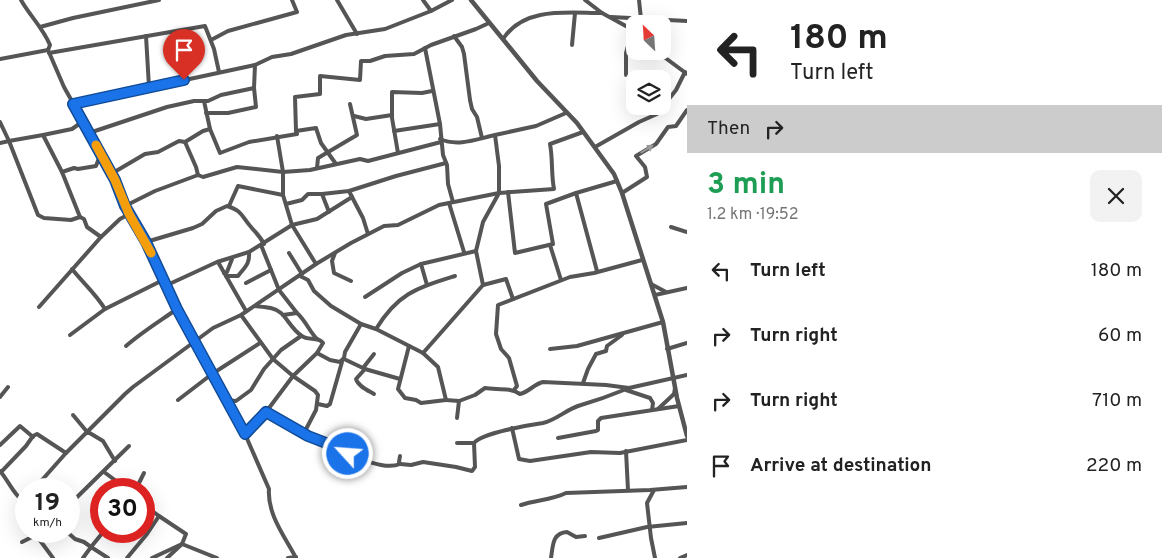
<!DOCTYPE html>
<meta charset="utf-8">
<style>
:root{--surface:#fff;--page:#f2f2f2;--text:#222;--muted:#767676}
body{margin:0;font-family:Overpass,sans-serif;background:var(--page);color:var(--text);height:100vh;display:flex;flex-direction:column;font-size:19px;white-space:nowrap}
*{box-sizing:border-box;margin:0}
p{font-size:16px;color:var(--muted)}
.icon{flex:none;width:28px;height:28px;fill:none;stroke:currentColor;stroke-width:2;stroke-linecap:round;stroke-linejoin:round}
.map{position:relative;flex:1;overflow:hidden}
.sheet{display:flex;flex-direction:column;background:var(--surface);width:475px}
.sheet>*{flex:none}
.banner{background:#fff;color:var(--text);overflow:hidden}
.needle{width:32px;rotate:335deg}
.buttons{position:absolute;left:626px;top:15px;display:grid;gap:10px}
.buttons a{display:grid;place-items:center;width:45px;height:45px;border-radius:10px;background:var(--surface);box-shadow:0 5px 20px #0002;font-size:25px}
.speed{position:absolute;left:15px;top:478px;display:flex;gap:10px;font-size:25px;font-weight:700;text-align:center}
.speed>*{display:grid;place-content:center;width:65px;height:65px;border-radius:50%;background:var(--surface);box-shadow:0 5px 20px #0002;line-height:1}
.speed small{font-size:12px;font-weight:400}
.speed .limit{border:8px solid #d22;background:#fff;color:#111}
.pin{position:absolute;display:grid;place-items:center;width:42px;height:42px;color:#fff;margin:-51px -21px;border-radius:50% 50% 50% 0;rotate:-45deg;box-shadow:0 0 5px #0007}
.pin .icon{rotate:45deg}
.me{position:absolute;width:55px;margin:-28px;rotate:296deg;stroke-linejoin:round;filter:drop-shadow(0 0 4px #0008)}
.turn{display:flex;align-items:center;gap:18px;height:105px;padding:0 20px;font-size:22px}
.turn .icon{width:65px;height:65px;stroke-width:2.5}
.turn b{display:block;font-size:35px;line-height:42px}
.then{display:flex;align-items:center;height:48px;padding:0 20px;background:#0003;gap:10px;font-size:19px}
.round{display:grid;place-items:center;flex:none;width:52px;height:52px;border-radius:10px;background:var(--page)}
.overview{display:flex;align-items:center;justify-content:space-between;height:85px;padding:0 20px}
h1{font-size:30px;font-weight:700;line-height:38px;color:#1e9e55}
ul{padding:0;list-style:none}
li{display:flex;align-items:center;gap:15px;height:65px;padding:0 20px}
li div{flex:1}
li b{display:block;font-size:19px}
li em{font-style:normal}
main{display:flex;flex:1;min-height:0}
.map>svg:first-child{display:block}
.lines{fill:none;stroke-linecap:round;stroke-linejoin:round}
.minor{stroke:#555;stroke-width:4}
.tertiary{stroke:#555;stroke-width:4.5}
.oneway{fill:#999}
.route-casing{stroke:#114b97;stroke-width:12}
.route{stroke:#1a73e8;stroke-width:9}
.slow{stroke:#f59e0b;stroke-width:9}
</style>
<main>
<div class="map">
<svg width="687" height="558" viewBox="0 0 687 558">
<rect width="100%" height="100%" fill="#fff"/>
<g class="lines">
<g class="minor">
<path d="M21 0C30 16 43 28 50 45L48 50 64 87 101 153 129 214 146 242 165 286 245 434 269 489C267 514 285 537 296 558"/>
<path d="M337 0 357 34"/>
<path d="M423 0 431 11"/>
<path d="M585 0 602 13 635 31"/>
<path d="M639 0 641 19"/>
<path d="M611 17 687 21"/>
<path d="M40 27 73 18 159 0"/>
<path d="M146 36 149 87"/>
<path d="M454 36 462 47 464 54 470 100 472 109 477 117 482 138"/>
<path d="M503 39C524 6 569 13 602 13"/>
<path d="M211 40 228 31 297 12 292 0"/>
<path d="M572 45 575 13"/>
<path d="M425 48 440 124 443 155 447 165 448 184 453 202"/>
<path d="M656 51 687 74"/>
<path d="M49 53 205 26 214 49 219 72"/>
<path d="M0 59 48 50"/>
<path d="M626 75V53L631 35 629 29"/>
<path d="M254 88 255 65"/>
<path d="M204 101 210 129 220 153 249 142 297 134 296 131 316 128 321 143 336 164"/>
<path d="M73 104 255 65 272 57 291 54 346 35 385 29 431 11 452 0"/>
<path d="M354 116 366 119 392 115"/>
<path d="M0 122 9 141 43 135"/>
<path d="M296 131 295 97 320 94V76L360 80 361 61H370L385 56 414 54 431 45 476 29 489 23"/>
<path d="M394 131 440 124"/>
<path d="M89 133 167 107 194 101H208L221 95 254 88 256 107 228 113H206"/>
<path d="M277 136 283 172V195L292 225 316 264"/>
<path d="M440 139C458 147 477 139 495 135"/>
<path d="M185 142 196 167 198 175"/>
<path d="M0 143 9 141 38 215 44 218 71 220 80 217"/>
<path d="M595 147 639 122 657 114 676 90 685 72"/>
<path d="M101 153 96 166 78 169 74 168 62 172 80 217 84 219 87 227 101 237"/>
<path d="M398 153 392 118V92L422 93 432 91"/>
<path d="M317 168 318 158 357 135 350 104"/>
<path d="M62 172 43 135 72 129 82 122"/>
<path d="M111 174 145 154 158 152 179 141 185 142 203 131 210 129"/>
<path d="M508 192 515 253 553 244 546 204 576 193 617 181"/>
<path d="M576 193 597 271"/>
<path d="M622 193 647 177 645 167 636 156 656 144 668 127 676 126 687 110"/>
<path d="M352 197 363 218 368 234"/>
<path d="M449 203 464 252"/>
<path d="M286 204 302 200 308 194H322"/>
<path d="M125 206 155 191 198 175 203 177 237 167 283 172 310 170 360 159 368 161 441 142"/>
<path d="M229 206 238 186 283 195"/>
<path d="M329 212 322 194 349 191 396 176 446 163"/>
<path d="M671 227 687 232"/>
<path d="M146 242 193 228 202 224 216 211 227 206C243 211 241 216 251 227 256 233 260 236 264 244"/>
<path d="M261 245 279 290 297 313 283 315"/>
<path d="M550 245 561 280"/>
<path d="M476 251 483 222 499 193V166L495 135 536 126 566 113"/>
<path d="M289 253 302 274"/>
<path d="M335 253 332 261 334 273 351 281"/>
<path d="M218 262 246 311"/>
<path d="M72 269C84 284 95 293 105 309"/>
<path d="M224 273 227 272 232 259"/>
<path d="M226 276H238C245 267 250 264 249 252"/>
<path d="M300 276 308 280 314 291 331 306 361 324 376 329 423 353 438 367 446 400 459 401 475 395 485 388C496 390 510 387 520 394 529 392 534 384 543 382L606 385 629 388 687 375"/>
<path d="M246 283 271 270"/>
<path d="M651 284 666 292"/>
<path d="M483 285 506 279 513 299"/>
<path d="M165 286 217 262 249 252 292 225 317 219 352 197 349 191"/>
<path d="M655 295 687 288"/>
<path d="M365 297 402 273 421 264"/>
<path d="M39 307 101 237 120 219 129 214"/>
<path d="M297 313C306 321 309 331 317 339"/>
<path d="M241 315 273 359 293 376 315 391 318 395 316 410 304 433 266 412"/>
<path d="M376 329C398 293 417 288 455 276"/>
<path d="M70 335 105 309 163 280"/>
<path d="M126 346C142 332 160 321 177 309"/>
<path d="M409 346 398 389 405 398 416 400 421 403 446 400"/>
<path d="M550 349 577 346 663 322"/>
<path d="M667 349 687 343"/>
<path d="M317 353 330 360 340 362 344 358 345 352 361 324"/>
<path d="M423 353 483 285 476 251 421 264 427 285"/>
<path d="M344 359 365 369 400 379"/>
<path d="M363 368 374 354"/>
<path d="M365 369 356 379C358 386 367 390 374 394"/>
<path d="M583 383 588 369 596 354 606 351 607 346 622 335"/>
<path d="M514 390 517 386 509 358 501 349 496 334 498 305 570 277 594 273 642 260"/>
<path d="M626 390 650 398 653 403 652 410"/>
<path d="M0 397 8 387"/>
<path d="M178 400 212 374 260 343"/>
<path d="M226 400 236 401 251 390 264 369 281 350 301 336"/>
<path d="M318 404 327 406 330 404 342 362"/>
<path d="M658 409 674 394 675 388"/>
<path d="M73 415 88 433"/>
<path d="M457 418 459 401"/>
<path d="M512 428 519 459 530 461 591 452 620 453 687 440"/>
<path d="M88 432 103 441 115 461"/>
<path d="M304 433 332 446 345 450 352 447 353 442H350"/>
<path d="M245 434 266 412 293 376 317 353 323 343C318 336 308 341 302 336 293 331 287 318 281 313 274 307 264 307 255 306"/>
<path d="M558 438 596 431 598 430V421L601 418 679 406"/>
<path d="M457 443H474"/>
<path d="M0 445 20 426 33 437"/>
<path d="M626 451 628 490"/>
<path d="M351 456C365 460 386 470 400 464L399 462 400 456"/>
<path d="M400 464 411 465 423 462 456 467 472 471 475 467 474 443C482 433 529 425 543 423 556 420 566 410 578 406 595 401 612 395 629 388"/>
<path d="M0 471C8 480 13 493 22 500L26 498"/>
<path d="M1 472 26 446 33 436 37 434 66 453"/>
<path d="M104 472 127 489"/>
<path d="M34 489 66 453 125 394 133 387 213 328 241 315 316 264 351 243 384 226 398 225 439 205 499 193 554 189C551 174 553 160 550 144L583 132"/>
<path d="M136 489 144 473"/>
<path d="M654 490 647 503 651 538 655 558"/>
<path d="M22 500 18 503 19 508 26 518"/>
<path d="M69 505 129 446"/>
<path d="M521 505C536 500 552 500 566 493L650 490 687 487"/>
<path d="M40 531 36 535 53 558"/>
<path d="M66 531 75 539 84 542 91 547 104 531"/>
<path d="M599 538 647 527 687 523"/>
<path d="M22 542 36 535 34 531"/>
<path d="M83 558 91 547 108 558"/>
<path d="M127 558 147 534 159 516 144 505"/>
<path d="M152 558 182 544 186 534 159 516"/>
<path d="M167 558 182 544 217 558"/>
<path d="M288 558 296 557"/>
<path d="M551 558C553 546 552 533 567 532L576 537 585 536"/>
<path d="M680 558 687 555"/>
</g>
<path class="tertiary" d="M471 0 537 81 577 123 614 174 622 193 663 322 677 398 687 436"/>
</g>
<defs><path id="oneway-solid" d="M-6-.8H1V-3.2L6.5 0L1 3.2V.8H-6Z" transform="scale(1.25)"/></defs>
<use class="oneway" href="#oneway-solid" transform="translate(647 149) rotate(-31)"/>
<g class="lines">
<defs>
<path id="route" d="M184 80 73 104 115 180 125 206 146 242 177 309 245 434 266 412 308 436 344 450 348 454"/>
</defs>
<use href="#route" class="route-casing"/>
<use href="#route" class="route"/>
<path class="slow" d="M96 145 115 180 129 214 151 253"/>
</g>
</svg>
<div class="buttons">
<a><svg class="needle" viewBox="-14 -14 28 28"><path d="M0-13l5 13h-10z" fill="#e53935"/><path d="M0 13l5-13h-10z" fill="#767676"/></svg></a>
<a><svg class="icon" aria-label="layers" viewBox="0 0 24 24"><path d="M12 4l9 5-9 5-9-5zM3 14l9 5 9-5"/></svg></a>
</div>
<div class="speed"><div>19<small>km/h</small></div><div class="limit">30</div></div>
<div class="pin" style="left:184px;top:80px;background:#d93025"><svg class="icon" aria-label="arrive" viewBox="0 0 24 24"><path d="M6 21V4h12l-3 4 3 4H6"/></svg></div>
<svg class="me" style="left:348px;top:454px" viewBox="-20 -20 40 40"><circle r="17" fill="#1a73e8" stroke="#fff" stroke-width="3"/><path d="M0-11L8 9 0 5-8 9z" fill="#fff"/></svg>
</div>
<section class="sheet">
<div class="banner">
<div class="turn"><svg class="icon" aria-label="left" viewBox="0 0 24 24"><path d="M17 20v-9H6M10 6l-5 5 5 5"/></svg><div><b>180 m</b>Turn left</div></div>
<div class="then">Then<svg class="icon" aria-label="right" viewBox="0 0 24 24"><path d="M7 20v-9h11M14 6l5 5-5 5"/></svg></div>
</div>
<div class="overview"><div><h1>3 min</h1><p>1.2 km · 19:52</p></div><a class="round"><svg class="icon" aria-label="close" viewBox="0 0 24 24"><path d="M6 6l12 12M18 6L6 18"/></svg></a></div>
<ul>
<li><svg class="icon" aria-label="left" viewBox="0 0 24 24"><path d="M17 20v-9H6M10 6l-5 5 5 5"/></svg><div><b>Turn left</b></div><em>180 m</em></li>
<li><svg class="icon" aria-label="right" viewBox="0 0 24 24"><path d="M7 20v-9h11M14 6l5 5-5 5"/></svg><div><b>Turn right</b></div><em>60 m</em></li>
<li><svg class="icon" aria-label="right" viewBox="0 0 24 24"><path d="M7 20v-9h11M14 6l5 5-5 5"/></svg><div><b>Turn right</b></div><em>710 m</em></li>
<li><svg class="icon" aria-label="arrive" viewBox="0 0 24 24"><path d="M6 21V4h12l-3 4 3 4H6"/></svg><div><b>Arrive at destination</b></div><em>220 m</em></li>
</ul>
</section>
</main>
